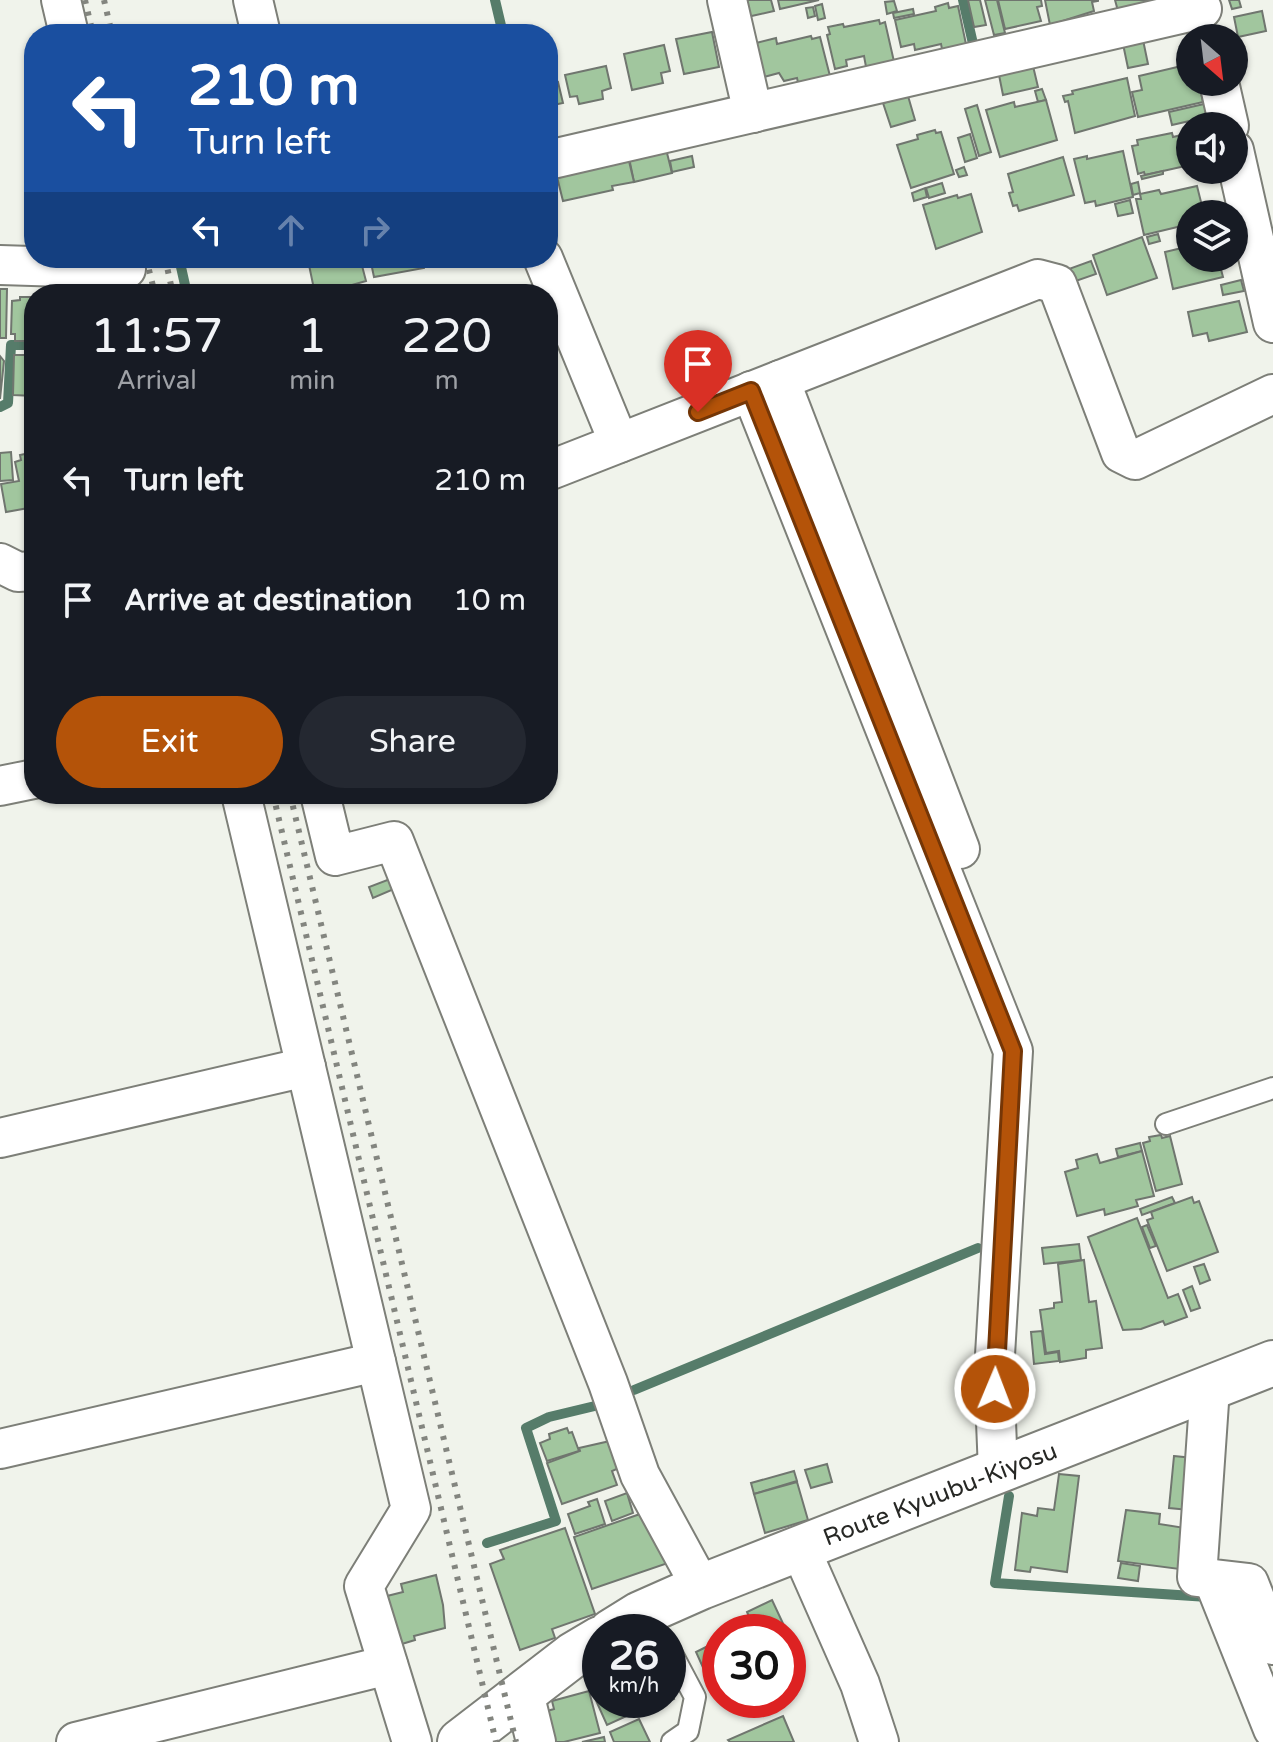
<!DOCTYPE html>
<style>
:root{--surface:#171b24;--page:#242831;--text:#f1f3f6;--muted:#9ea1a6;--accent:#b45309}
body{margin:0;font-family:"Varela Round",sans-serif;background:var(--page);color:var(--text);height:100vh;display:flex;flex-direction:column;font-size:30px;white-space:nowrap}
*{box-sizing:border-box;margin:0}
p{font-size:26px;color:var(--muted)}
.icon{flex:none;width:44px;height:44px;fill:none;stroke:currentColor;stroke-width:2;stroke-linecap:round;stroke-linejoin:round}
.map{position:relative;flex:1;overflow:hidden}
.sheet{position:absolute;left:24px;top:284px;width:534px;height:520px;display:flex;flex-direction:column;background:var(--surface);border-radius:32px;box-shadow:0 2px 6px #0004}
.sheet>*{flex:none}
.hud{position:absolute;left:24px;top:24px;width:534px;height:244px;border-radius:32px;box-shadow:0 2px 6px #0004;background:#1a4fa0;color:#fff;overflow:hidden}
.needle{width:52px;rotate:152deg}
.buttons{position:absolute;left:1176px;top:24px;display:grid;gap:16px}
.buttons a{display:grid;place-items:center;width:72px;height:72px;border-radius:50%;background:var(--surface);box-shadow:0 2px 6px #0004;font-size:40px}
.speed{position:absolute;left:582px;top:1614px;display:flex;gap:16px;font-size:40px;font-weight:700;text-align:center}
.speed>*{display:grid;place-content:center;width:104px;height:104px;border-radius:50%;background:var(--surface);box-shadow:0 2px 6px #0004;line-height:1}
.speed small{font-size:20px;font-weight:400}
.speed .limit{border:12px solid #d22;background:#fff;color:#111}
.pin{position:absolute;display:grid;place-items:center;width:68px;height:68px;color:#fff;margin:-82px -34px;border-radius:50% 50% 50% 0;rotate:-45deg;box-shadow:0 0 8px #0007}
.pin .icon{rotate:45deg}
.me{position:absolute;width:88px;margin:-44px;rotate:1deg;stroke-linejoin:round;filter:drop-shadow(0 0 6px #0008)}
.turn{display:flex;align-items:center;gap:28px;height:168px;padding:0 32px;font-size:36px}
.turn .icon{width:104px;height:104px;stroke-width:2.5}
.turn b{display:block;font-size:56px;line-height:68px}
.lanes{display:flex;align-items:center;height:76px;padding:0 32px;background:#0003;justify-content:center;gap:40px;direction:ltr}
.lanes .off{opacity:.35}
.eta{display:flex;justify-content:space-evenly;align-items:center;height:136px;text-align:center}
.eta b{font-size:48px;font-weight:600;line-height:56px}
.primary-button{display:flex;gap:16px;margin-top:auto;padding:16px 32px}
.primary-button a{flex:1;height:92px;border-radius:48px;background:var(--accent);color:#fff;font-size:32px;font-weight:600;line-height:92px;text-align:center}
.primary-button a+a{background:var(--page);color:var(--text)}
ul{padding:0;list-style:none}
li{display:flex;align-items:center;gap:24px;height:120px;padding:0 32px}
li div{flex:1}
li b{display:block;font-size:30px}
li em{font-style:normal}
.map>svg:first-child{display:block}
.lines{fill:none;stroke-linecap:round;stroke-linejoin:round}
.stream{stroke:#567c6a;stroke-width:10}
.building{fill:#a1c69e;stroke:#70766f;stroke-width:2}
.lane-casing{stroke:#7d7f78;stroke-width:24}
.street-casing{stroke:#7d7f78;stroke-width:42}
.secondary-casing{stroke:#7d7f78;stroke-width:48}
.lane{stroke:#fff;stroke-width:20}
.street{stroke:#fff;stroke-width:38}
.secondary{stroke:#fff;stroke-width:44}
.rail{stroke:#83857f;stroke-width:6;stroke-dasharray:4 8;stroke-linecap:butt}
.route-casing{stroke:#753606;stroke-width:20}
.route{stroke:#b45309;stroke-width:14}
.labels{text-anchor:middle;stroke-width:8;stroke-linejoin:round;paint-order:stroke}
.street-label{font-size:24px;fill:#272825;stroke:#fff}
</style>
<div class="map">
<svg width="1273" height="1742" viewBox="0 0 1273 1742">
<rect width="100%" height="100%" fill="#f0f3eb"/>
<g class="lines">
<g class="stream">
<path d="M495 0 503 34"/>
<path d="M963 0 974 48"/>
<path d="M179 258 187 294"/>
<path d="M0 407 8 403 11 345H34"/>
<path d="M634 1390 978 1248"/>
<path d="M1009 1496 995 1583 1208 1597"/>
<path d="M487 1543 556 1521 526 1428 549 1417 599 1405"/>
</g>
</g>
<g class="building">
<path d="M743 0H771L774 11 747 17Z"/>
<path d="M778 0H819L780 9Z"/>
<path d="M968 0H980L986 25 974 27Z"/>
<path d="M985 0H997L1005 33 994 35Z"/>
<path d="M998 0H1041L1042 6 1037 7 1041 21 1005 29Z"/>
<path d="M1045 0H1098V1L1092 2 1094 11 1050 25Z"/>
<path d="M1115 0H1150V4L1118 11Z"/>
<path d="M1229 0H1239L1241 7 1232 9Z"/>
<path d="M894 1 897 11 887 14 885 2Z"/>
<path d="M948 3 949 8 958 6 967 49 943 54 941 44 915 50 914 44 901 47 895 20 936 11 935 7Z"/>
<path d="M822 4 825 18 818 20 815 6Z"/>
<path d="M813 7 815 16 808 18 806 8Z"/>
<path d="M913 9 914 14 894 18 893 13Z"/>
<path d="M1262 11 1266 31 1238 37 1234 17Z"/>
<path d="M879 20 880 24 885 22 895 66 867 72 864 56 846 60 847 66 835 69 827 35 830 34 828 27 843 24 844 27Z"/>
<path d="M712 32 719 67 684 74 676 39Z"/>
<path d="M811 36 812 39 820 37 831 80 799 87 797 78 784 81 779 73 764 77 756 43 776 38 777 44Z"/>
<path d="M1143 40 1148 64 1128 68 1123 44Z"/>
<path d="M664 45 670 71 661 73 663 83 632 90 624 54Z"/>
<path d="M1190 64V82H1199L1203 102 1138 117 1132 92 1142 90 1139 76Z"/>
<path d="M606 66 611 88 602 91 603 99 579 104 577 96 570 97 565 75Z"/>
<path d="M1033 66 1038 87 1003 95 999 75Z"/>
<path d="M1127 78 1135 116 1075 133 1068 101 1065 102 1063 96 1073 94 1072 91Z"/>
<path d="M558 82 563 103 548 106V84Z"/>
<path d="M1042 89 1046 100 1038 102 1035 91Z"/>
<path d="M908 96 915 120 891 127 883 103Z"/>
<path d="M1046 100 1057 140 1000 157 986 110 1014 102 1015 107Z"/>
<path d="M1204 104 1207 117 1172 125 1169 112Z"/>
<path d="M977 105 991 152 979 156 965 109Z"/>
<path d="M935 130 936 133 941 132 954 174 911 188 897 145 918 139 917 135Z"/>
<path d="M1172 133 1173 137 1190 133V165L1145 175 1144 172 1138 174 1132 146 1138 145 1137 140Z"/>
<path d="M970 134 977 158 965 162 958 138Z"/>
<path d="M666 149 672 173 634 182 629 158Z"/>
<path d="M1123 151 1133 197 1096 206 1095 201 1085 203 1074 159 1087 156V159Z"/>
<path d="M692 156 694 167 672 172 670 161Z"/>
<path d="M1063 157 1074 195 1019 211 1017 205 1013 206 1009 193 1013 192 1008 174Z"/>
<path d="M629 161 634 182 612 186 613 190 563 201 557 177Z"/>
<path d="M964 167 967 175 959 177 956 170Z"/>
<path d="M1163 171V174L1142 179 1141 176Z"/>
<path d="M1138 182 1140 193 1133 195 1131 184Z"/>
<path d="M942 183 945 193 929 198 926 188Z"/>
<path d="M1197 186 1204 214H1190V224L1144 235 1136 199H1141L1140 194 1159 190 1161 194Z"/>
<path d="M925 188 927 197 914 201 912 193Z"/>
<path d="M971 194 982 232 936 249 923 205 957 195 958 198Z"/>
<path d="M1130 200 1133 213 1118 216 1115 204Z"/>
<path d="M1158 234 1160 241 1149 244 1147 237Z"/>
<path d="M1142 237 1157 278 1107 295 1093 255Z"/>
<path d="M1190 246V258H1218L1223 277 1173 289 1165 252Z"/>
<path d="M339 258H360L366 281 352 285 353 291 315 294 309 265Z"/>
<path d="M370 258H428L429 264 424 265V268L374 277Z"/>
<path d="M434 258H444L446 263 435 265Z"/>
<path d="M1091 261 1096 274 1070 283 1066 270Z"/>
<path d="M1241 280 1244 291 1223 295 1221 285Z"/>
<path d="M0 289H7L6 338H0Z"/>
<path d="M20 297H34V341H15V334H11L12 301 20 300Z"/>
<path d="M1239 301 1247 332 1209 341 1207 333 1193 336 1188 312Z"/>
<path d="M27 349H34V396L13 395 14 355H27Z"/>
<path d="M0 356 4 361 0 399Z"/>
<path d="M11 452 13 480 0 481V453Z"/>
<path d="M34 452V507L6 512 1 484 19 481 15 462 21 460 20 455Z"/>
<path d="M390 879 394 889 373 898 369 887Z"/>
<path d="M1161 1135 1162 1138 1170 1136 1182 1184 1156 1191 1143 1143 1150 1141 1149 1137Z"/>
<path d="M1140 1143 1142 1151 1118 1157 1116 1149Z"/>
<path d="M1142 1151 1154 1196 1136 1200 1138 1206 1105 1215 1104 1209 1077 1216 1065 1172 1078 1168 1076 1160 1097 1154 1100 1163Z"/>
<path d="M1172 1197 1175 1203 1142 1215 1140 1209Z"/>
<path d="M1192 1197 1194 1203 1199 1201 1218 1252 1167 1271 1147 1220 1153 1218 1151 1212Z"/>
<path d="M1137 1218 1168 1298 1178 1294 1187 1317 1165 1325 1163 1321 1141 1329 1123 1330 1088 1237Z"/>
<path d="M1147 1225 1156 1246 1150 1248 1142 1227Z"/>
<path d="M1079 1244 1081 1260 1044 1264 1042 1248Z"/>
<path d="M1084 1260 1089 1302 1096 1301 1102 1348 1086 1350V1358L1060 1362 1059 1351 1046 1353 1040 1310 1054 1308V1303L1062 1302 1058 1264Z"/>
<path d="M1204 1264 1210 1280 1200 1284 1194 1267Z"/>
<path d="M1192 1286 1200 1308 1191 1311 1183 1290Z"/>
<path d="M1042 1331 1045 1354 1058 1352 1059 1361 1034 1364 1031 1332Z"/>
<path d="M567 1428 569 1433 572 1432 579 1451 547 1461 540 1443 550 1439 549 1434Z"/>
<path d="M610 1441 619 1468 612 1471 617 1485 562 1504 547 1463 580 1451 579 1448Z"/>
<path d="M1174 1456 1193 1458 1189 1510 1169 1508Z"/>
<path d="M827 1464 832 1482 811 1488 805 1470Z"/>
<path d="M794 1471 797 1481 754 1494 751 1483Z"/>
<path d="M1059 1474 1079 1476 1067 1572 1031 1567 1030 1572 1015 1570 1022 1513 1037 1516 1038 1508 1054 1510Z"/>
<path d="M797 1482 808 1520 765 1533 754 1494Z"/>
<path d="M627 1493 633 1513 612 1521 605 1501Z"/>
<path d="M597 1499 605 1524 575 1534 568 1514 590 1506 588 1502Z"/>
<path d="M1126 1510 1160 1514 1159 1524 1185 1528 1179 1569 1118 1561Z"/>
<path d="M640 1514 668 1563 592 1589 574 1537Z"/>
<path d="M565 1528 595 1614 552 1629 555 1638 520 1650 490 1564 504 1559 500 1550Z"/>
<path d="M1121 1563 1140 1566 1138 1581 1118 1578Z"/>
<path d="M436 1575 443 1605 445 1628 414 1636 415 1640 402 1644 401 1640H398L387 1596 403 1592 401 1584Z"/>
<path d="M772 1600 787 1632H756L747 1612Z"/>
<path d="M720 1636V1691L715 1694 696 1652 718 1641 716 1638Z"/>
<path d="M600 1670V1700H637L642 1709 607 1725 585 1676Z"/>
<path d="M668 1684 674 1699 646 1711 641 1700H668Z"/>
<path d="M589 1691 600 1733 564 1742H544L537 1714 554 1709 552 1701Z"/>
<path d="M783 1716 794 1742H730L728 1740Z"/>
<path d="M639 1719 650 1742H614L610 1732Z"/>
<path d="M604 1737 605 1742H582Z"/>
</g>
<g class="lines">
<defs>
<g id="lane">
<path d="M1166 1124 1273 1088"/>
<path d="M668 1646 695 1697 688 1731 672 1742"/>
</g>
<g id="street">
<path d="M61 0 69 34"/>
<path d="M253 0 261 34"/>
<path d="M727 0 753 113"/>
<path d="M1219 82 1229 126"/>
<path d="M1234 150 1273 323"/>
<path d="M548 160 1202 9"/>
<path d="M543 258 619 443"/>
<path d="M0 265 126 269"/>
<path d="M780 380 960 849"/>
<path d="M751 391 1013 1051 994 1372 998 1471"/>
<path d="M548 471 1038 279 1057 284 1121 453 1135 460 1273 394"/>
<path d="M0 563 18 572 34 571"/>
<path d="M0 786 34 779"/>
<path d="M241 794 411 1509 364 1586 412 1742"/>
<path d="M320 794 335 856 394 841 608 1383 640 1475 701 1587"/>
<path d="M0 1138 306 1067"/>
<path d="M1210 1388 1197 1577 1249 1583 1273 1645"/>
<path d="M0 1449 376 1362"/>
<path d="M800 1548 860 1684 879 1742"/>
<path d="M1213 1579 1273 1729"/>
<path d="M524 1693 536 1742"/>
<path d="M76 1742 388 1665"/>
</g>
<g id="secondary">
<path d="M611 1632 640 1614 701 1587 1273 1363"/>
<path d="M460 1742 573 1655 600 1639"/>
</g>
</defs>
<use href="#lane" class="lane-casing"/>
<use href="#street" class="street-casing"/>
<use href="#secondary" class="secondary-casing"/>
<use href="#lane" class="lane"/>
<use href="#street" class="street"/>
<use href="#secondary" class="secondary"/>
<g class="rail">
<path d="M85 0 93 34"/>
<path d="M104 0 112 34"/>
<path d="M146 258 155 294"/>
<path d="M165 258 173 294"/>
<path d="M273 794 496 1742"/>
<path d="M290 794 516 1742"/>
</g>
</g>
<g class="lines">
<defs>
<path id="route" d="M698 412 751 391 1013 1051 995 1389"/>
</defs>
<use href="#route" class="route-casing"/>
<use href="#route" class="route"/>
</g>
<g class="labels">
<g class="street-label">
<text transform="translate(940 1494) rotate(-21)" y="8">Route Kyuubu-Kiyosu</text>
</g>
</g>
</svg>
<div class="buttons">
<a><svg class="needle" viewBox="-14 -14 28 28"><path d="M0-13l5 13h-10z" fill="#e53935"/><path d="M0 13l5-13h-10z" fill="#9ea1a6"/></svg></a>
<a><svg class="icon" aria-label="sound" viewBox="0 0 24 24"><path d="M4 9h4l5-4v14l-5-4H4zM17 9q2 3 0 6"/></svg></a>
<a><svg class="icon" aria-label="layers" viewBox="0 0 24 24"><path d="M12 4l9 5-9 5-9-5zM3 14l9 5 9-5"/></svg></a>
</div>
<div class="speed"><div>26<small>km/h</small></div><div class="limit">30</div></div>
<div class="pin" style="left:698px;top:412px;background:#d93025"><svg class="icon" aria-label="arrive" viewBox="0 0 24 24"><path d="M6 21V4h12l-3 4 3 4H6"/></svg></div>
<svg class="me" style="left:995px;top:1389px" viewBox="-20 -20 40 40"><circle r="17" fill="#b45309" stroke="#fff" stroke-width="3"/><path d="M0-11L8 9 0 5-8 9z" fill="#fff"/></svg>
<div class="hud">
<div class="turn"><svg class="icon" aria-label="left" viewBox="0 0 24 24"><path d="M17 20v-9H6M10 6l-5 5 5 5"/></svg><div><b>210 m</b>Turn left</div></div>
<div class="lanes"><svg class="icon" aria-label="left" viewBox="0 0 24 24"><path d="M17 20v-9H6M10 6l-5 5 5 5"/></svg><svg class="icon off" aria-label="ahead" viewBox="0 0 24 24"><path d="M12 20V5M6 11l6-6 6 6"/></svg><svg class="icon off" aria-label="right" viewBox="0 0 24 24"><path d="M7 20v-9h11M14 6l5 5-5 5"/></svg></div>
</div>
<section class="sheet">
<div class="eta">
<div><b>11:57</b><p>Arrival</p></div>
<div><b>1</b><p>min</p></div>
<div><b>220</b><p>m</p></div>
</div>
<ul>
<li><svg class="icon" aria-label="left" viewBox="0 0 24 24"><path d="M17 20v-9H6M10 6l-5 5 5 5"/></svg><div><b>Turn left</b></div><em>210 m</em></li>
<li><svg class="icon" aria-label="arrive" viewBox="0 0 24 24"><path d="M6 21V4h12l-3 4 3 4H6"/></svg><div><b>Arrive at destination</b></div><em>10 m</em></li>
</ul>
<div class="primary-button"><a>Exit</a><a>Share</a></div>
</section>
</div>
